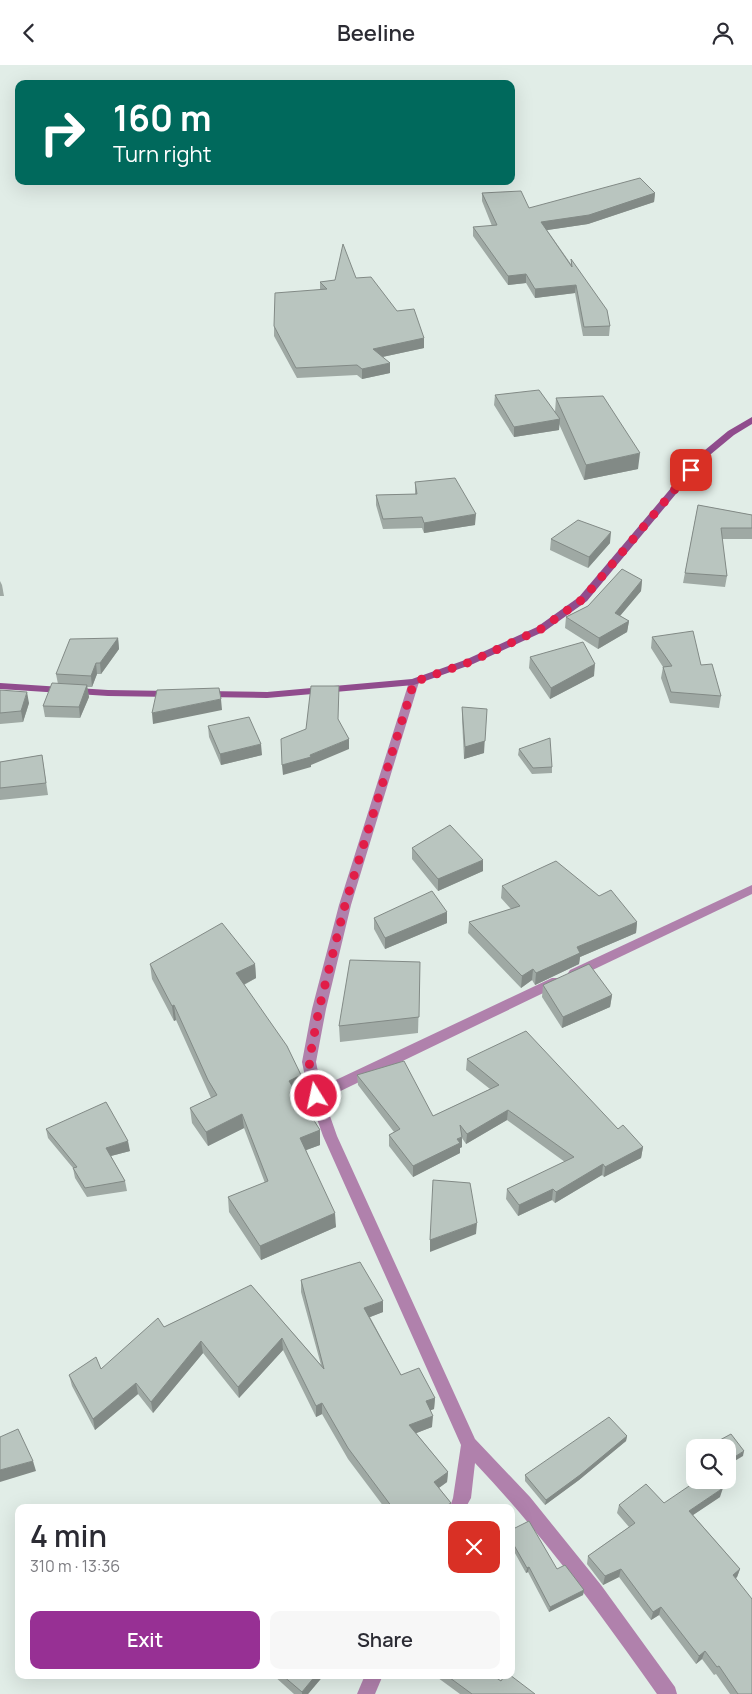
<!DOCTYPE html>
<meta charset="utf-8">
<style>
:root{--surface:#fff;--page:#f7f7f7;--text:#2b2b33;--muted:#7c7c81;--accent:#973094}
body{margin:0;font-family:Manrope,sans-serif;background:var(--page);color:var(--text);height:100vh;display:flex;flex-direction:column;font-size:19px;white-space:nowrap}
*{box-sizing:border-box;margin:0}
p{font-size:16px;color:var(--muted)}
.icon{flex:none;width:28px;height:28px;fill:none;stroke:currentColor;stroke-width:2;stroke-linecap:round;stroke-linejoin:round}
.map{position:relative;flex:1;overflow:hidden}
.panel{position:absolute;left:15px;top:1439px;width:500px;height:175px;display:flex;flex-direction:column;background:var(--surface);border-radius:10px;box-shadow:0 5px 20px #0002}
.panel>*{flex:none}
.guide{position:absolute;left:15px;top:15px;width:500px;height:105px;border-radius:10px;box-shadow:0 5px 20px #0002;background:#00695c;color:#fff;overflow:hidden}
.buttons{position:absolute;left:686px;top:1374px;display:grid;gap:10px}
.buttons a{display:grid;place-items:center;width:50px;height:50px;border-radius:10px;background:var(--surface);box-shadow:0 5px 20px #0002;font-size:25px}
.pin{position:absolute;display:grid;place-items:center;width:42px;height:42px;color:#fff;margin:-21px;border-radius:10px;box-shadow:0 2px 8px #0006}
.me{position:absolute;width:55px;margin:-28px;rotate:350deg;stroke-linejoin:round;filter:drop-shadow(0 0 4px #0008)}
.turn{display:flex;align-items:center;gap:18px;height:105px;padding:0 15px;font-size:22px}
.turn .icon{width:65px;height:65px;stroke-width:2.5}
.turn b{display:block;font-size:35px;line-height:42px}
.round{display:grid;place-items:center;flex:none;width:52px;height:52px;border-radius:10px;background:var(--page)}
.overview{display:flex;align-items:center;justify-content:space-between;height:85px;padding:0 15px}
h1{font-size:30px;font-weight:600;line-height:38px}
.action{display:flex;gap:10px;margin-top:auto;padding:10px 15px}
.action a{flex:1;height:58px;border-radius:10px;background:var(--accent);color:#fff;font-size:20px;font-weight:600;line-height:58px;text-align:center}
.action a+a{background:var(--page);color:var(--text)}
header{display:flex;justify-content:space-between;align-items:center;height:65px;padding:0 15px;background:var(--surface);font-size:22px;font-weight:600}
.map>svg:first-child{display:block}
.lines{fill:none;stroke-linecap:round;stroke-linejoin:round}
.street{fill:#b081ac;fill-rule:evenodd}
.secondary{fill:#904c8d;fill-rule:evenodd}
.wall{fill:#9fa9a4}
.shaded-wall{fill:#828a86}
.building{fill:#b9c5bf;stroke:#828a86}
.route{stroke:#e11d48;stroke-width:9;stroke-dasharray:0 16.2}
</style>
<header><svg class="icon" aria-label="back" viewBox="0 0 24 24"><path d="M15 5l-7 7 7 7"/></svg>Beeline<svg class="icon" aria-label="person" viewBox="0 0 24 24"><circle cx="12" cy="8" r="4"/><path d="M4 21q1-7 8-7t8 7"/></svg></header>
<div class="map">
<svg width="752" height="1629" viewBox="0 0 752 1629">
<rect width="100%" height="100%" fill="#e1ede7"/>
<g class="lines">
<g class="street">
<path d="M414 614 419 617 351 840 326 944 316 997 321 1022 552 913H562L564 916 562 919 324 1034 337 1071 475 1374 530 1432 601 1520 675 1622 677 1629H657C599 1547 544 1471 475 1398L471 1433 466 1442H450L453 1433 461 1380 323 1071 309 1031 302 997 312 944 339 840 409 617Z"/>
<path d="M752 820V829L580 911H570L568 908 570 905Z"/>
<path d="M365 1610H383L375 1629H357Z"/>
</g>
<g class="secondary">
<path d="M752 352V359L734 370 705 394 587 536 545 566 473 599 414 620 267 633 205 632 199 629 205 626 267 627 412 614 465 595 537 562 579 532 699 390 728 366Z"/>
<path d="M0 618 108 625 172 626 178 629 172 632 108 631 0 624Z"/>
</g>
</g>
<g class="wall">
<path d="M482 128 529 143 655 128 654 137 588 159 547 165 571 199V194L610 261 609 271H583L575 228 535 233 526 218 508 220 473 171V162L492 161 482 136Z"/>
<path d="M356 213 397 246 424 273V283L382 292 390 308 362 314 357 310 297 313 274 271V261L320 225V217Z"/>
<path d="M495 330 555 347 556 333 638 404 584 415 559 359V365L514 372 494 340Z"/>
<path d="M415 417 475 460 424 468 422 463 383 464 376 440V430L415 429Z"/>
<path d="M698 440 752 450V474H722L727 511 725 522 683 518Z"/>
<path d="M551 474 610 478 588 503 550 485Z"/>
<path d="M642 515 641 526 620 551 629 556 627 567 598 584 565 563 566 552Z"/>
<path d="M0 516 2 520 4 531H0Z"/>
<path d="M652 572 701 600 721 631 719 643 670 638 661 613 663 602 651 583Z"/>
<path d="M118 573 119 584 101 609H97L92 622H87L89 632 80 653 45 652 43 641 58 619 56 609Z"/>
<path d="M530 592 594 611 550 634 529 603Z"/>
<path d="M0 625 29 638 23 657 0 659Z"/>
<path d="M462 642 484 688 464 694 462 654Z"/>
<path d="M208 661 262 690 221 700 209 672Z"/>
<path d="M519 684 552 702V708L532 709 518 690Z"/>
<path d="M42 690 48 730 0 735V697Z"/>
<path d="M412 783 483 806 438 826 412 794Z"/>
<path d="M502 821 599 831 637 857 636 868 580 892 579 899 535 920 532 915 521 923 468 868 469 857 511 844 501 833Z"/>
<path d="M447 847V858L385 884 374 864V853Z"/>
<path d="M420 897 418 968 340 977 339 961Z"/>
<path d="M150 899H255L256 913 244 920 301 1010 302 1024 296 1027 320 1065V1080L306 1085 336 1162 261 1195 229 1147 228 1132 265 1118 244 1063 208 1081 192 1058 190 1043 211 1033 176 955 174 956 152 914Z"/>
<path d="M543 920 612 930 610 942 562 963 542 932Z"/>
<path d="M467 994 618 1064 643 1082 641 1093 604 1112 602 1110 555 1138 552 1135 518 1151 506 1134 507 1124 565 1097 507 1055 466 1079 462 1073V1082L460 1083V1088L413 1112 389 1081V1070L394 1067 358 1020 357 1010 433 1051 490 1024 466 1005Z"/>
<path d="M46 1064 130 1086 111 1091 125 1116 127 1126 87 1132 75 1113 73 1103 48 1073Z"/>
<path d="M301 1215 383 1247 370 1252 401 1310 435 1333 434 1344 430 1345 432 1362 416 1368 448 1407 447 1417 439 1423 451 1438V1442H384L348 1394 322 1349 316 1352 283 1285 239 1333 203 1288 153 1348 138 1329 95 1365 72 1321 69 1310 101 1304 164 1262 251 1220 321 1300 301 1227Z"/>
<path d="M627 1371 626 1376 579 1415 545 1440 525 1416V1410Z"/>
<path d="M720 1432 693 1450 740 1504 737 1512 736 1513 752 1629H730L716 1609 714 1610 702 1594 696 1599 659 1550 651 1555 619 1512 603 1520 587 1499 588 1491 629 1462 617 1448 619 1440 664 1438Z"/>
<path d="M511 1465 557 1504 584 1525 583 1530 549 1547 528 1507 526 1508 511 1481Z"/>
<path d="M273 1610H324L308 1629H294Z"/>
<path d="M434 1610H492L501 1616 535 1629H460Z"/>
</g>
<g class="shaded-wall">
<path d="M655 128 654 137 588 159 541 166V157Z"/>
<path d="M526 209V218L508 220V211Z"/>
<path d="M576 220 575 228 535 233V224Z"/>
<path d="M424 273V283L373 294V284Z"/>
<path d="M390 298V308L362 314V304Z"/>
<path d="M560 354 559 365 514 372V362Z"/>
<path d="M640 388 638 404 584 415 586 400Z"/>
<path d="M476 449 475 460 424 468V458Z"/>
<path d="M611 467 610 478 588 503 589 492Z"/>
<path d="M642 515 641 526 613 559 615 548Z"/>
<path d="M629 556 627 567 598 584 599 573Z"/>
<path d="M118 573 119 584 101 609 100 598Z"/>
<path d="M96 598 97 609 92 622 91 611Z"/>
<path d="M595 599 594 611 550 634 551 623Z"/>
<path d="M87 620 89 632 80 653 79 642Z"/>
<path d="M27 627 29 638 23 657 21 646Z"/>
<path d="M221 634 222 645 153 659 152 648Z"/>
<path d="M486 655 484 688 464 694 465 682Z"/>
<path d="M349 674V684L311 700V702L283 710 282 700 310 690Z"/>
<path d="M261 679 262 690 221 700 220 689Z"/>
<path d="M483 795V806L438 826V814Z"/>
<path d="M447 847V858L385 884V873Z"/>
<path d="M637 857 636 868 580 892 579 899 535 920 536 908 577 882Z"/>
<path d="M255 899 256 913 237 923 236 908Z"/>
<path d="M533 904 532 915 521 923 522 911Z"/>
<path d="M612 930 610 942 562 963 563 952Z"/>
<path d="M174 940 176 955 174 956 172 941Z"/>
<path d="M301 1010 302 1024 290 1030 289 1016Z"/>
<path d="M508 1045 507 1055 466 1079 467 1069Z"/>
<path d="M242 1049 244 1063 208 1081 206 1067Z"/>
<path d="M320 1065V1080L301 1087 300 1073Z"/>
<path d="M462 1072V1082L460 1083V1088L413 1112V1101Z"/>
<path d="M128 1076 130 1086 107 1092 106 1083Z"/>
<path d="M643 1082 641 1093 604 1112 605 1102Z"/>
<path d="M603 1099 602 1110 555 1138 556 1127Z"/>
<path d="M553 1124 552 1135 518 1151 519 1140Z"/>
<path d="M335 1148 336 1162 261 1195 260 1181Z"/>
<path d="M477 1158 476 1169 430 1187V1175Z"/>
<path d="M383 1236V1247L365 1254 364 1243Z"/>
<path d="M282 1273 283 1285 239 1333 238 1322Z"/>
<path d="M201 1276 203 1288 153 1348 151 1337Z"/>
<path d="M136 1318 138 1329 95 1365 93 1354Z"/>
<path d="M435 1333 434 1344 426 1347V1336Z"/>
<path d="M322 1338V1349L316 1352V1341Z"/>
<path d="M433 1351 432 1362 409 1371V1360Z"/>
<path d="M627 1371 626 1376 579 1415 545 1440 546 1435Z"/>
<path d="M744 1386 743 1391 728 1400V1396Z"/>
<path d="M33 1396 36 1406 0 1417V1405Z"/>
<path d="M448 1407 447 1417 433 1427 434 1417Z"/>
<path d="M723 1423 720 1432 687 1454 689 1446Z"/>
<path d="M451 1438V1442H444Z"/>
<path d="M529 1502 528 1507 526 1508 527 1503Z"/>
<path d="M621 1504 619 1512 603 1520 605 1511Z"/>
<path d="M740 1504 737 1512 730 1518 733 1510Z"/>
<path d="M584 1525 583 1530 549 1547 550 1542Z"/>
<path d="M661 1542 659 1550 651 1555 653 1547Z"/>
<path d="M705 1586 702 1594 696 1599 699 1591Z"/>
<path d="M316 1610H324L308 1629H302V1627Z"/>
</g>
<g class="building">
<path d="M640 113 655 128 589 150 541 157 572 202 571 194 607 245 610 261 584 262 576 220 535 224 526 209 508 211 473 162 497 160 482 128 521 126 529 143Z"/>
<path d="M343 179 356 213 371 212 397 246 414 244 424 273 373 284 390 298 362 304 357 300 296 303 274 261 275 228 327 224 320 217 335 215Z"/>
<path d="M539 325 560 354 514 362 495 330Z"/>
<path d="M603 331 640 388 586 400 556 333Z"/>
<path d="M455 413 476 449 424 458 422 452 383 454 376 430 417 429 415 417Z"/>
<path d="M698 440 752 450V463H721L727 511 685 508Z"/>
<path d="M578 455 611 467 589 492 551 474Z"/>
<path d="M622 504 642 515 615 548 629 556 599 573 566 552 588 541Z"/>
<path d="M693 566 701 600 712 599 721 631 671 627 663 602 672 601 652 572Z"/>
<path d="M118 573 100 598H96L91 611 56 609 70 574Z"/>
<path d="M583 577 595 599 551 623 530 592Z"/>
<path d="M52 618 87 620 79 642 43 641Z"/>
<path d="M311 621H339L338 654 349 674 310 690 311 692 282 700 281 674 306 664Z"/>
<path d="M219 623 221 634 152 648 157 625Z"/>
<path d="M0 625 27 627 21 646 0 648Z"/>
<path d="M462 642 487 644 485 676 465 682Z"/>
<path d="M249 652 261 679 220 689 208 661Z"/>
<path d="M550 673 552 702 533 703 519 684Z"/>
<path d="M42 690 46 718 0 723V697Z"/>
<path d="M450 760 483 795 438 814 412 783Z"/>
<path d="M556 796 599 831 611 825 637 857 577 882 580 888 536 908 533 904 522 911 469 857 520 841 502 821Z"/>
<path d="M432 826 447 847 385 873 374 853Z"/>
<path d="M222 858 255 899 236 908 287 981 301 1010 289 1016 320 1065 300 1073 335 1148 260 1181 228 1132 268 1116 242 1049 206 1067 190 1043 217 1030 208 1015 174 940 172 941 150 899Z"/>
<path d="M350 895 420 897 419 952 339 961Z"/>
<path d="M589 899 612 930 563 952 543 920Z"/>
<path d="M526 966 618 1064 623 1060 643 1082 605 1102 603 1099 556 1127 553 1124 519 1140 507 1124 574 1092 508 1045 467 1069 460 1060 462 1072 457 1074 460 1078 413 1101 389 1070 400 1064 357 1010 404 996 433 1051 499 1020 467 994Z"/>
<path d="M106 1037 128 1076 106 1083 125 1116 85 1123 73 1103 77 1102 46 1064Z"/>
<path d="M433 1115 470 1118 477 1158 430 1175Z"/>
<path d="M360 1197 383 1236 364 1243 401 1310 419 1303 435 1333 426 1336 433 1351 409 1360 448 1407 434 1417 451 1438 444 1442H392L348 1383 322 1338 316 1341 282 1273 238 1322 201 1276 151 1337 136 1318 93 1354 69 1310 96 1292 101 1304 158 1253 164 1262 251 1220 324 1304 301 1215Z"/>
<path d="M609 1352 627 1371 580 1410 546 1435 525 1410Z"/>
<path d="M18 1364 33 1396 0 1405V1372Z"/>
<path d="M731 1369 744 1386 728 1396V1382H707Z"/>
<path d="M698 1415H716L723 1423 689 1446 740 1504 733 1510 752 1534V1629H738L719 1601 717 1602 705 1586 699 1591 661 1542 653 1547 621 1504 605 1511 588 1491 635 1458 619 1440 646 1419 664 1438Z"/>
<path d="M529 1456 557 1504 565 1500 584 1525 550 1542 529 1502 527 1503 511 1475V1465Z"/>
<path d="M282 1610H316L302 1627Z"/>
<path d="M446 1610H492L501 1616 505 1610H510L535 1629H472Z"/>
</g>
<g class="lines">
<path class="route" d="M316 1031 309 997 319 944 345 840 414 617 470 597 541 564 583 534 691 405"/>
</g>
</svg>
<div class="buttons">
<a><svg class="icon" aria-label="search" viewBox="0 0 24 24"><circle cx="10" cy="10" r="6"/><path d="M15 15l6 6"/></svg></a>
</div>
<div class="pin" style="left:691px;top:405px;background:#d93025"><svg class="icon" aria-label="arrive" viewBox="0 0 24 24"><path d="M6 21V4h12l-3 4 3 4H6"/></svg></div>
<svg class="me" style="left:316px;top:1031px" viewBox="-20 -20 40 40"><circle r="17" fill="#e11d48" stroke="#fff" stroke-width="3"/><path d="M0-11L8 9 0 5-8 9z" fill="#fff"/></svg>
<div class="guide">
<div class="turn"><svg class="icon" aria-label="right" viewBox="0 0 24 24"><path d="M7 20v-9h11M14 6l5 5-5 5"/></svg><div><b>160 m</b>Turn right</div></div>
</div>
<section class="panel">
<div class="overview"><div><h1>4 min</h1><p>310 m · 13:36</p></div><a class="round" style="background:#d93025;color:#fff"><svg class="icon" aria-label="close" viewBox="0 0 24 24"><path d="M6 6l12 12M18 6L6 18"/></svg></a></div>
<div class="action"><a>Exit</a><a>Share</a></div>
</section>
</div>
